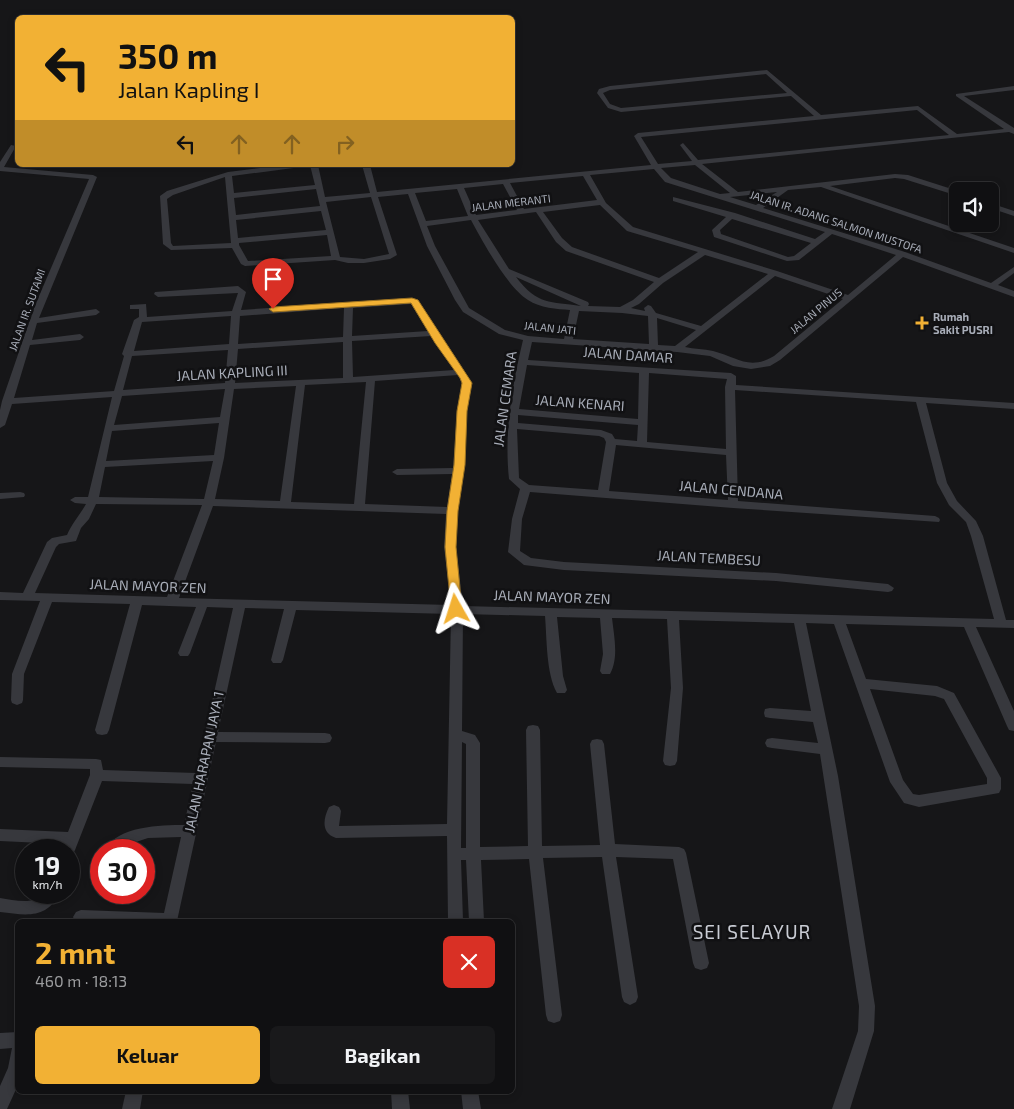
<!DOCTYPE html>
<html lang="id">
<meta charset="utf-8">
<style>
:root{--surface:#101012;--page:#19191b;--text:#f1f3f6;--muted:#9c9d9f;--line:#303032;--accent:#f2b134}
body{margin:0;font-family:"Exo 2",sans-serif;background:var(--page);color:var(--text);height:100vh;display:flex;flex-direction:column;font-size:19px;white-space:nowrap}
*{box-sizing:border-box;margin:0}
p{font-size:16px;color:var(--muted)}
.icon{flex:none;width:28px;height:28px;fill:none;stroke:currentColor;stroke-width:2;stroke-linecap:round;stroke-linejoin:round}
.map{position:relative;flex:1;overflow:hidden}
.side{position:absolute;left:15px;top:919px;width:500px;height:175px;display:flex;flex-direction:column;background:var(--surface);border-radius:8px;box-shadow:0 2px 8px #0003,0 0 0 1px var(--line)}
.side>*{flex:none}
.guide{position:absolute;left:15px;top:15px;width:500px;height:152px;border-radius:8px;box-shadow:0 2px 8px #0003,0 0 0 1px var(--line);background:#f2b134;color:#111;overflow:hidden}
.tools{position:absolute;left:949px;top:182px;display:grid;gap:10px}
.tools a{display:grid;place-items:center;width:50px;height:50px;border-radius:8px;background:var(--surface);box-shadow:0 2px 8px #0003,0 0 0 1px var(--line);font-size:25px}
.speed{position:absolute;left:15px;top:839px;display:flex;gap:10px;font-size:25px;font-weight:700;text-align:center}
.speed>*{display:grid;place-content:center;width:65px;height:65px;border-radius:50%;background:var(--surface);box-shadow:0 2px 8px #0003,0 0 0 1px var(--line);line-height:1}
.speed small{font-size:12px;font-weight:400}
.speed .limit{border:8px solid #d22;background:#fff;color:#111}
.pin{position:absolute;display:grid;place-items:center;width:42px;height:42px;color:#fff;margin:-51px -21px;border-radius:50% 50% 50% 0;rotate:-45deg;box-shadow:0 0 5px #0007}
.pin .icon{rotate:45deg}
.me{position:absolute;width:55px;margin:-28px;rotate:354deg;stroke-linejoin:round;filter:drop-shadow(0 0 4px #0008)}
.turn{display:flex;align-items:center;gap:18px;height:105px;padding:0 20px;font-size:22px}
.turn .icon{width:65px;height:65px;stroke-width:2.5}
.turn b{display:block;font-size:35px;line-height:42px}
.lanes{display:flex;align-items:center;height:48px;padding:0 20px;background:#0003;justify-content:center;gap:25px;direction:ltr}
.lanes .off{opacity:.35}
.round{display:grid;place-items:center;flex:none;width:52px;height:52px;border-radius:8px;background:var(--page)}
.head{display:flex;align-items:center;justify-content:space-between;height:85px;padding:0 20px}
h1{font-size:30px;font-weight:700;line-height:38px;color:var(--accent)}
.action{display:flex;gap:10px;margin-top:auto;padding:10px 20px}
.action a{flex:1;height:58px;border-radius:8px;background:var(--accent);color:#111;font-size:20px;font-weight:700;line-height:58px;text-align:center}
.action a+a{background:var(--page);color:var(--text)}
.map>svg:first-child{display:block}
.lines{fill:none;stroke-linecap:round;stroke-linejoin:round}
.minor{fill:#37383d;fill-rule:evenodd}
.route{fill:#f2b134;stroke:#9d7322}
.poi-dot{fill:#f2b134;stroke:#111113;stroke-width:2}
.labels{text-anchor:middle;stroke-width:5;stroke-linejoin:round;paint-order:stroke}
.far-street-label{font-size:11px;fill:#a8adb8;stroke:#111113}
.far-poi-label{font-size:11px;font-weight:bold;fill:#a8adb8;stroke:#111113;text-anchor:start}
.street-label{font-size:14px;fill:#a8adb8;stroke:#111113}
.near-quarter-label{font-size:19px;letter-spacing:1px;fill:#c9ccd4;stroke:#111113}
</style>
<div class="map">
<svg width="1014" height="1109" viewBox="0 0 1014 1109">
<rect width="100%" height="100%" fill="#161618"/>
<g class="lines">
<g class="minor">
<path d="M767 70 821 115 918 106 957 134 1004 129 956 96V94L1014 86V90L964 96 1014 128V134L1009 132 702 164 738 192 895 174 908 175 958 191V196L904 179 895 178 830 186 1014 248V253L821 187 788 190 763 208 905 252 991 283 1014 267V273L998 285 1014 291V297L903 257 780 360 770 366 751 369 733 366 710 356 677 352 532 342 528 360 731 373 736 376V385L1014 403V409L926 403 947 483 957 501 976 521 983 536 1006 620H1014V628L976 627 1014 711V731L1009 730 1007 726 964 627 846 624 866 679 937 686 954 693 1001 778V789L999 793 919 807 904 803 890 782 834 624 806 623 838 776 875 1006 874 1031 850 1109H832L858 1031 859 1006 820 754 772 748 767 747 765 743 767 739 772 738 818 743 813 722 770 718 765 717 764 713 765 709 770 708 811 711 794 623 679 620 683 688 677 761 675 765 670 766 665 765 663 761 671 688 667 619 612 618C614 636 619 658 610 674H602L600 671 603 654 600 618 557 617 563 676 567 690 565 693H557C546 673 547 639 545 616L463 614 462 731 475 735 480 743V847L528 846 526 730 528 726 533 725 538 726 540 730 542 846 600 845 590 744 592 740 597 739 602 740 604 744 615 844 679 847 684 849 686 853 709 963 707 968 701 970 695 968 693 963 673 859 616 857 638 997 636 1002 630 1005 624 1002 622 997 602 857 543 858 562 1015 560 1021 554 1023 548 1021 546 1015 529 859 481 860 484 921H469L466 860H461L463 921H448L447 836 336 838C321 833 323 819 329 807L334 805 339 807 341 811 339 826 447 824 451 614 296 610 283 660 281 663H273L271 660 284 609 245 608 218 732 325 733 330 734 332 738 330 742 325 743 216 742 177 921H75L73 917 76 912 81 910 164 913 181 837 148 838 136 842 123 850H105C117 826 161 825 184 825L193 784 102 781 75 850 73 854 69 856V850H61L63 844 0 841V829L68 832 90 775V769L0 767V757L96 759 101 760 103 770 196 773 204 739 202 737 205 733 233 608 207 607 190 653 188 656H180L178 653 196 607 142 605 109 730 107 734 102 735 97 734 95 730 130 604 52 602 24 674 23 700 22 703 17 705 12 703 11 700 12 674 40 601 0 600V592L23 593 47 542 52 538 67 535C72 523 80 515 86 504L75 503 70 500 75 497H88L112 397 12 404 5 425 0 428V410L2 401 34 308 89 179 0 171V162L11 145 16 146 4 167 93 175 97 177 39 318 96 309 100 312 96 315 37 323 32 340 80 334 84 337 80 340 30 345 14 398 114 391 124 356 122 354 134 320 139 317V309H130V305L146 304 147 317 232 311 238 293 158 297 154 294 155 292 238 286 246 292 241 310 412 298 418 300 472 383 467 411 464 465 457 511 456 547 463 606 994 619 971 536 966 522 949 505 937 483 916 402 735 390 738 501 935 516 939 518 940 520 939 522 733 508 530 492 522 519 520 551 531 558 564 562 776 573 888 584 894 588 892 591 888 592 776 581 564 570 524 565 508 552 512 519 520 489 509 479C504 431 512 387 523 340L499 334 463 312 455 300 427 246 408 194 378 197 397 255 390 259 364 263H348L335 260 245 266 241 264 232 248 171 250 163 244 160 196 167 191 228 172 284 165H305L301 167 232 176 234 193 315 185 310 165H318L325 197 370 193 362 165H370L377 192 651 165 634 136 638 133 814 116 791 96 621 112 608 108 597 93 599 89 610 86ZM766 74 787 93 621 108 610 104 603 93 610 90ZM917 110 949 135 698 160 683 143 680 145 692 161 658 164 641 137ZM695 165 730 193 720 194 671 178 661 168ZM654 169 665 182 825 232 815 239 735 213 673 197V201L726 217 712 230 714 237 787 261 799 260 832 234 896 255 848 295 777 271 633 227 606 203 590 175ZM583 176 597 200 524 209 510 183ZM225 177 231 243 173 246 171 243 167 199 173 195ZM503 184 517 210 476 215 464 188ZM316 189 320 206 236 215 234 198ZM457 189 468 216 426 221 415 193ZM777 192 756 205 730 197ZM371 197 389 254 364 259 340 257 326 202ZM600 205 627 231 698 252 659 278 572 247 562 238 543 212ZM321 211 326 230 238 238 236 220ZM536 212 556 242 566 251 654 282 633 300 620 307 588 306 589 304 588 302 509 269 478 220ZM732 219 811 243 794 256 788 257 721 234 720 230ZM471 220C483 242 507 287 528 300 540 308 557 309 570 310L564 339 528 336 505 330 469 308 435 246 427 226ZM327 235 331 256 248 261 239 245V243ZM705 255 768 274 701 326 656 313 651 306 648 305 644 308 645 311 631 308 639 304 663 283ZM775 276 843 299 774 356C749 371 737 357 713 351 704 349 694 349 685 347ZM516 277 581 306C550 301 538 306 516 277ZM411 304 428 331 352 336 353 308ZM344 308 343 337 238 344 240 316ZM579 311 622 313 648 316 649 344 573 339ZM231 316 229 344 134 351 142 322ZM657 318 696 330 675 346 658 345ZM431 336 454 370 353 377 352 341ZM343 342V378L235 383 238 349ZM228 350 225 383 123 390 132 356ZM527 365 639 373 638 419 519 409ZM649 373 727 379 725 387 726 449 647 442ZM458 375 462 383 457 411 453 468 397 469 392 472 397 475 452 474 447 507 365 504 375 381ZM366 382 354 504 291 502 305 385ZM296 386 280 501 215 499 224 458 234 389ZM225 389 220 417 114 425 122 396ZM518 415 638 425 637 441 615 439 612 434 601 430 518 423ZM219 423 214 455 106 461 112 431ZM517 429 599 436 604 438 606 442 598 490 529 485 519 478ZM616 445 726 455 728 500 609 491ZM213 461 204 499 99 497 105 467ZM96 504 202 505 167 597 35 593 56 547 59 544 76 541 81 528 89 519ZM213 506 446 514 444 547 451 605 179 598ZM870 689 935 696 944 699 987 778V784L919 795 913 794 903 780ZM462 742 466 744V848H461Z"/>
<path d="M990 203 1014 211V216L990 208Z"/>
<path d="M20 492 24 493 25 495 24 497 0 499V493Z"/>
<path d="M45 892H60C47 920 26 915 0 912V898C15 900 35 906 45 892Z"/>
<path d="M18 1032V1085L7 1109H0V1086L8 1068 12 1048 0 1049V1033Z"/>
<path d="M126 1091H143L140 1109H122Z"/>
<path d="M391 1091H408L410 1109H392Z"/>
<path d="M461 1091H478L481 1109H463Z"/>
</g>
</g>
<path class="route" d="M412 298 418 300 472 383 467 411 465 465 458 511 456 547 462 609 456 614 451 609 445 547 447 511 454 465 457 411 462 383 460 378 435 343 411 303 273 312 269 309 273 307Z"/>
<path class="poi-dot" d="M919.5 315.5h5v5h5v5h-5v5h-5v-5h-5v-5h5z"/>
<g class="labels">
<g class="far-street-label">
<text transform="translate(511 203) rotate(-7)" y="4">JALAN MERANTI</text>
<text transform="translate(836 222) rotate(18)" y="4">JALAN IR. ADANG SALMON MUSTOFA</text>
<text transform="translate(27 310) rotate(-70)" y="4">JALAN IR. SUTAMI</text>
<text transform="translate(816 311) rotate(-40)" y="4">JALAN PINUS</text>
<text transform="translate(550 328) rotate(6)" y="4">JALAN JATI</text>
</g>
<g class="far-poi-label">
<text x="933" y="321">Rumah<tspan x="933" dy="13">Sakit PUSRI</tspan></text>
</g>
<g class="street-label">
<text transform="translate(628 355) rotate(4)" y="5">JALAN DAMAR</text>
<text transform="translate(232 373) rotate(-3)" y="5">JALAN KAPLING III</text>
<text transform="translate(505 399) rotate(-82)" y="5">JALAN CEMARA</text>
<text transform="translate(580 403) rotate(4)" y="5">JALAN KENARI</text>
<text transform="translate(731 490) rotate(5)" y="5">JALAN CENDANA</text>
<text transform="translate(709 558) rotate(3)" y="5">JALAN TEMBESU</text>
<text transform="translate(148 586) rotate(2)" y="5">JALAN MAYOR ZEN</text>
<text transform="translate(552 597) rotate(2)" y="5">JALAN MAYOR ZEN</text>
<text transform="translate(204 762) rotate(-78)" y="5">JALAN HARAPAN JAYA 1</text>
</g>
<g class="near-quarter-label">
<text x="752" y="939">SEI SELAYUR</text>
</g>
</g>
</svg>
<div class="tools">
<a><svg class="icon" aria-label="sound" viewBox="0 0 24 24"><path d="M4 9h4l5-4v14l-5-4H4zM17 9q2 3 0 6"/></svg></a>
</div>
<div class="speed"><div>19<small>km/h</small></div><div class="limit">30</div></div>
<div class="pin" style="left:273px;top:309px;background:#d93025"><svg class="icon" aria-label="arrive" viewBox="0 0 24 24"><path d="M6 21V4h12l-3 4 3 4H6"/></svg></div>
<svg class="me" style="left:456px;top:609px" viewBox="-20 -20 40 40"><path d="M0-17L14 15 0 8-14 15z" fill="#f2b134" stroke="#fff" stroke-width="4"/></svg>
<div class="guide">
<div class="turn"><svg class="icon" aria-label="left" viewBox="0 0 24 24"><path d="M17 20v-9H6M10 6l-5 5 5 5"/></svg><div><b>350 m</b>Jalan Kapling I</div></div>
<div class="lanes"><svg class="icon" aria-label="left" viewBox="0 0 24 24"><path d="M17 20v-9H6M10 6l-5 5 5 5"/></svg><svg class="icon off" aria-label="ahead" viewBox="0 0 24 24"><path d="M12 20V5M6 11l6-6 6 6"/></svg><svg class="icon off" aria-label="ahead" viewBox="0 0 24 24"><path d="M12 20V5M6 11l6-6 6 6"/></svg><svg class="icon off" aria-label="right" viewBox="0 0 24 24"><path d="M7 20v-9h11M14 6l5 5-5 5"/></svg></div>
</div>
<section class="side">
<div class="head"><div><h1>2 mnt</h1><p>460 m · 18:13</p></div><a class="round" style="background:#d93025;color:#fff"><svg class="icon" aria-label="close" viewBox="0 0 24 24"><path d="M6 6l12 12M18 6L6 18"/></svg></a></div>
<div class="action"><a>Keluar</a><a>Bagikan</a></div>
</section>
</div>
